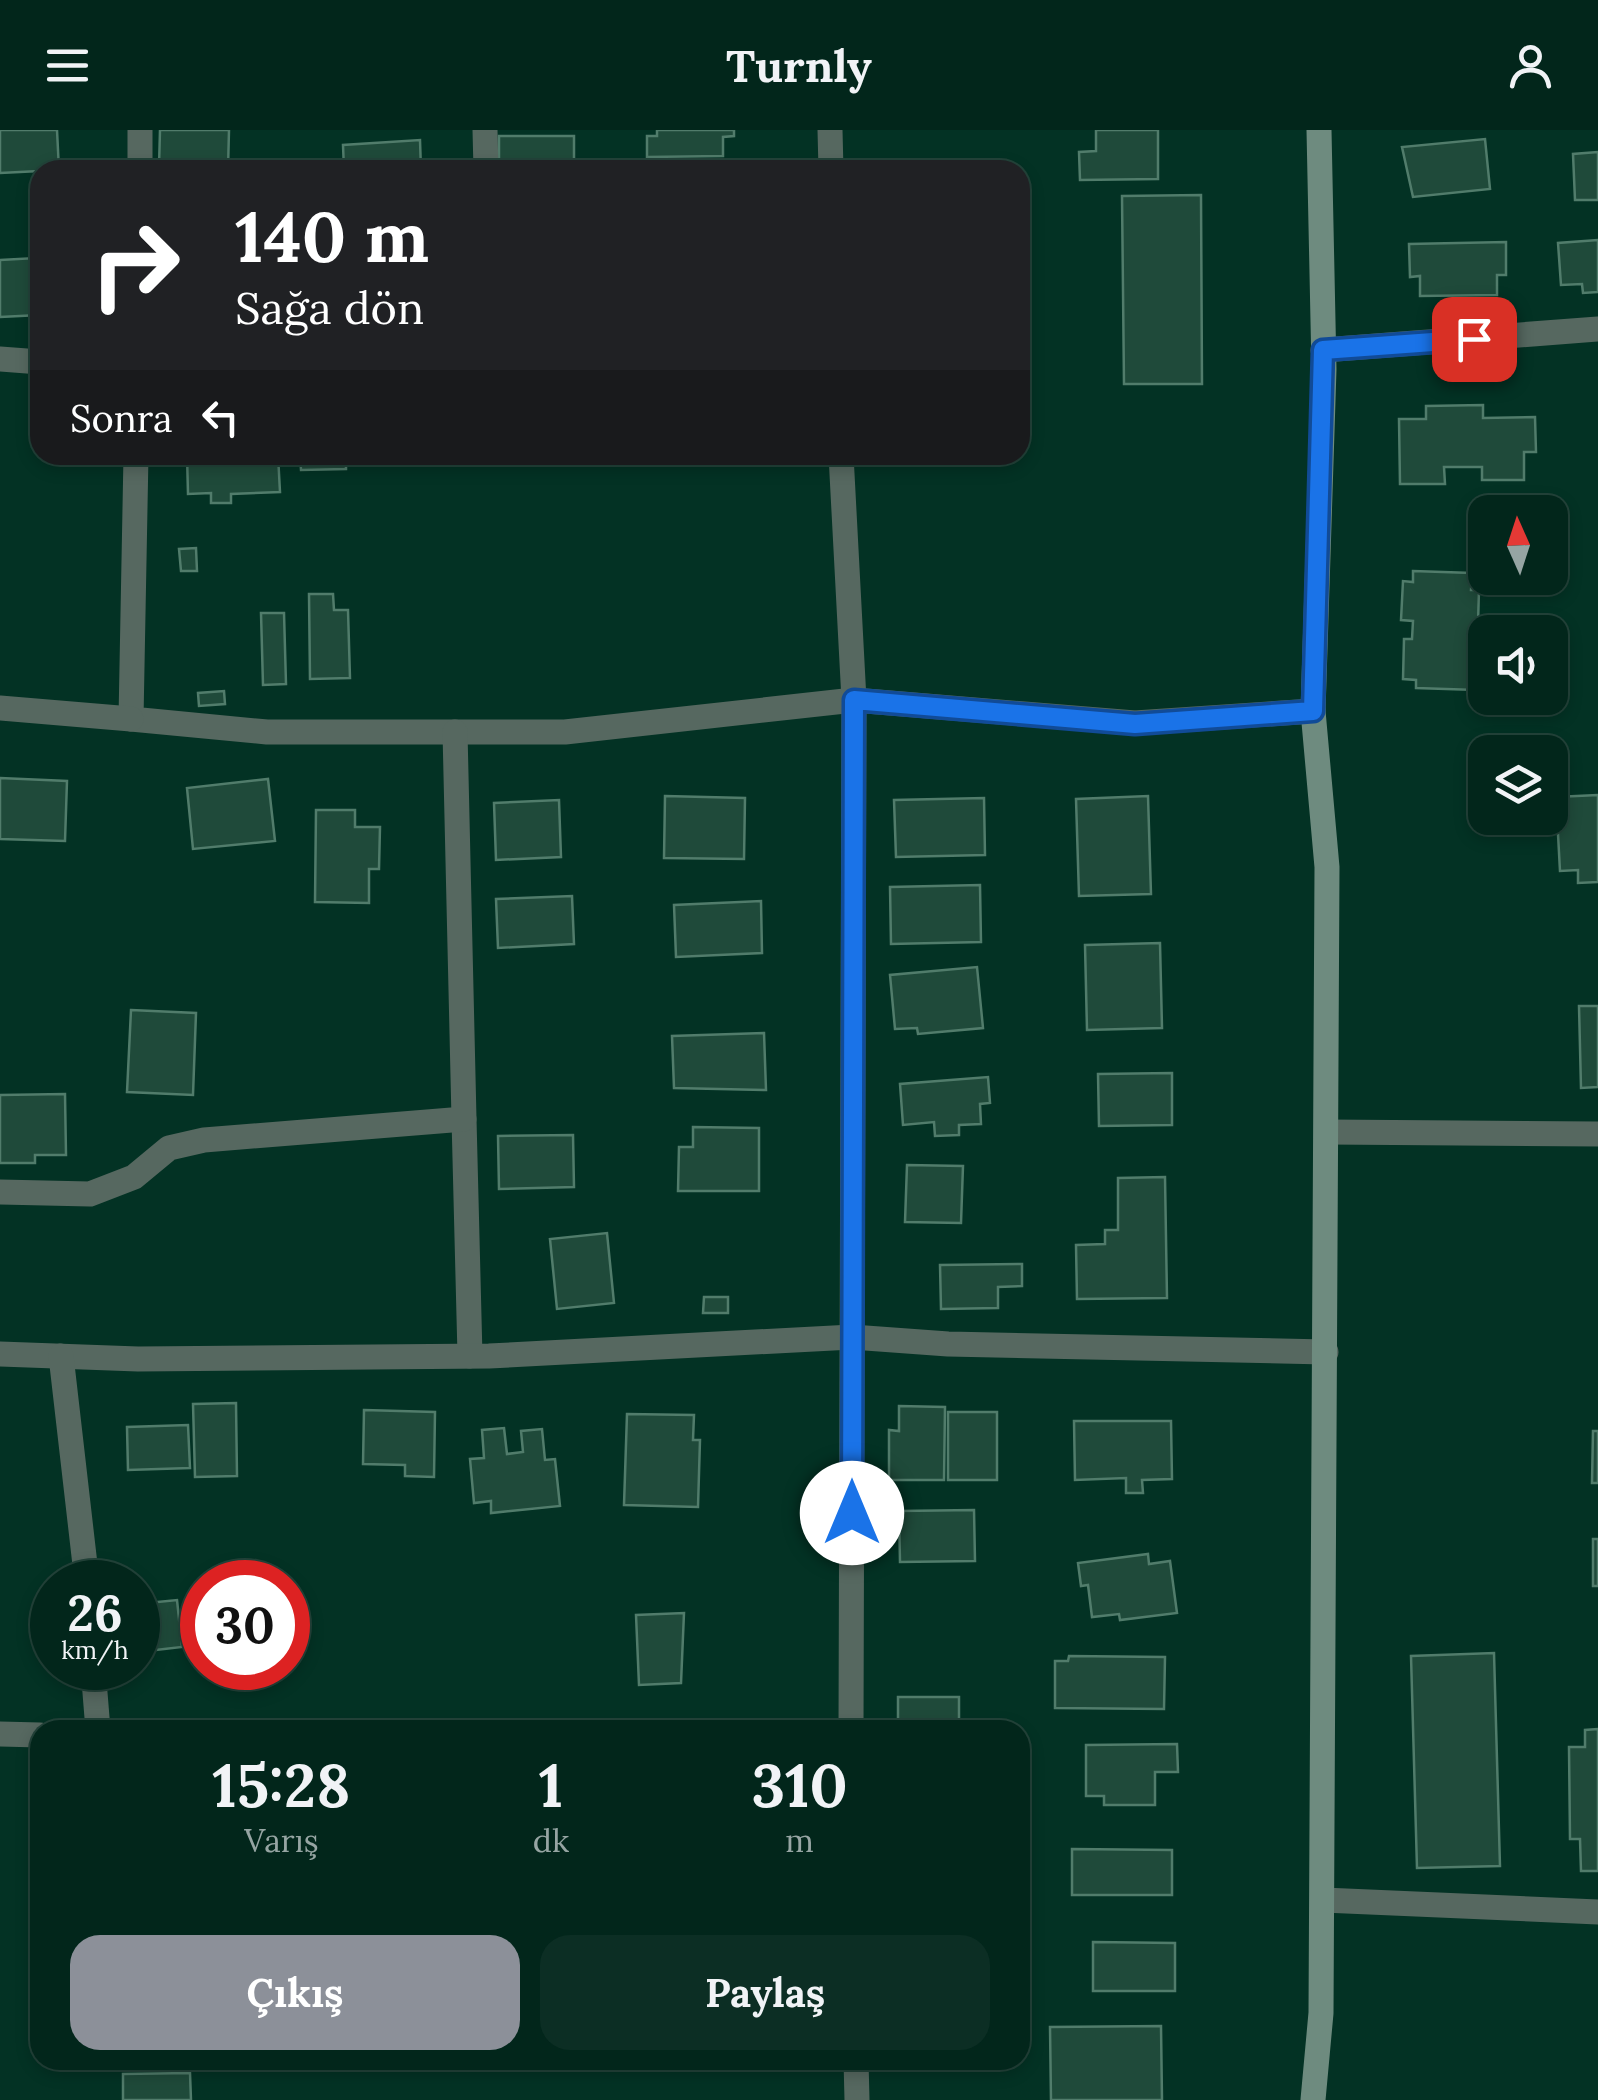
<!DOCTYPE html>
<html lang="tr">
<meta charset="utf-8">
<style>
:root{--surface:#02261b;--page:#0c2e24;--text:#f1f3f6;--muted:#96a5a3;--line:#23433a;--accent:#8c9099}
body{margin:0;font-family:Lora,serif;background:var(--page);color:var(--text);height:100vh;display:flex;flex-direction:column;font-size:38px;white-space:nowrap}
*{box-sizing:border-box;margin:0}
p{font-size:32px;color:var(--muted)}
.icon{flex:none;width:55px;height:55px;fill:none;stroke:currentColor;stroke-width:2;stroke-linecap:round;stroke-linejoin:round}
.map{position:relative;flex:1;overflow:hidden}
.side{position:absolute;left:30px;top:1590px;width:1000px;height:350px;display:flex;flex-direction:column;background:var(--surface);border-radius:30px;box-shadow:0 5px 15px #0003,0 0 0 2px var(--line)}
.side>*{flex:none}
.banner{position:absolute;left:30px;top:30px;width:1000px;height:305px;border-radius:30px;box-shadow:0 5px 15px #0003,0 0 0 2px var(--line);background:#202124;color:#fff;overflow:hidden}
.needle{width:65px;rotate:357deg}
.controls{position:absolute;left:1468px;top:365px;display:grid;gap:20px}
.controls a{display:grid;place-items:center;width:100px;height:100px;border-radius:20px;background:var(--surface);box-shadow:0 5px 15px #0003,0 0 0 2px var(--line);font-size:50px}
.speed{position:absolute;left:30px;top:1430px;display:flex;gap:20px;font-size:50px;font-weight:700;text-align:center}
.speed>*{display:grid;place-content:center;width:130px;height:130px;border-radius:50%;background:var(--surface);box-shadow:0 5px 15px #0003,0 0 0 2px var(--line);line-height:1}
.speed small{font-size:25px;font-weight:400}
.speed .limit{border:15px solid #d22;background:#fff;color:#111}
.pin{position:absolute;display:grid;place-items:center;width:85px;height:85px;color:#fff;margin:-42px;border-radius:20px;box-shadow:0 5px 15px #0006}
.me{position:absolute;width:110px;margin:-55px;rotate:0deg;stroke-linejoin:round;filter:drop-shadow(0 0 8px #0008)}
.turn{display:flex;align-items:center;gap:35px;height:210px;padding:0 40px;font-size:45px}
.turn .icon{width:130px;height:130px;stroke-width:2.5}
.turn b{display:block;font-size:70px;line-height:85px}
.then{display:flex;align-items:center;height:95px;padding:0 40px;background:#0003;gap:20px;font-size:38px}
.eta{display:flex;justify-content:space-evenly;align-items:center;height:170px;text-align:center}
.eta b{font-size:60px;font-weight:700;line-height:70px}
.action{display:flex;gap:20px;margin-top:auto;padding:20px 40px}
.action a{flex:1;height:115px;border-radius:30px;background:var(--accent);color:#fff;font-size:40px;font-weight:700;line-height:115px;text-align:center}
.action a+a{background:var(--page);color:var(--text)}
header{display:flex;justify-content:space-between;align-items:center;height:130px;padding:0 40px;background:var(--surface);font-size:45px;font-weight:700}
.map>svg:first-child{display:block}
.building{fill:#1f4a3a;stroke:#517c6b;stroke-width:2.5}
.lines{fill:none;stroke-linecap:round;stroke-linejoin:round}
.street{stroke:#566860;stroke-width:25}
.secondary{stroke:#6e8b7f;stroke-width:25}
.route-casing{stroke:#114b97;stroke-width:25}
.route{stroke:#1a73e8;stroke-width:18}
</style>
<header><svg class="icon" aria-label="menu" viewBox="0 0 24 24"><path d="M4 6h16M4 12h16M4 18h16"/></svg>Turnly<svg class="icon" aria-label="person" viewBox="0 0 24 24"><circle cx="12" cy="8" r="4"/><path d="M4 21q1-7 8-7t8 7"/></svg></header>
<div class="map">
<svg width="1598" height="1970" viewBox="0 0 1598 1970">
<rect width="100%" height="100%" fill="#033224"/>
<g class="building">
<path d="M0 0H57L59 40 0 43Z"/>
<path d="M160 0H229L228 40 159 37Z"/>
<path d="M657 0H734V6L723 7V26L647 27V6H657Z"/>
<path d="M1096 0H1158V49L1080 50 1079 22 1096 21Z"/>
<rect x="499" y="6" width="75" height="34"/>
<path d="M1485 9 1490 59 1413 67 1402 17Z"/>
<path d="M420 10 421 40H344L343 15Z"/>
<path d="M1598 22V70H1575L1573 24Z"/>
<path d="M1201 65 1202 254H1124L1122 66Z"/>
<path d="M1598 110V162L1583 163 1582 154 1561 155 1558 113Z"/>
<path d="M1506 112V145H1497V165L1420 166V146L1410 147 1409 114Z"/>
<path d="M36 128 39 185 0 187V130Z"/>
<path d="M1483 275V288L1535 287 1536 322H1524V350H1482V337H1444L1445 354H1400L1399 289H1426V276Z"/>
<path d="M187 325H278L280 362 231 364V373H211V363L188 364Z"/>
<path d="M300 325H346V339L301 340Z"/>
<path d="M196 418 197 441H181L179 419Z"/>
<path d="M1413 441 1472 443 1471 460H1479L1476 560 1416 558V550L1403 549 1404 509H1412L1413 491 1401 490 1403 451 1413 452Z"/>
<path d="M309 464H333L334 480H348L350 548 310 549Z"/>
<path d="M261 483H284L286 554 263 555Z"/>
<path d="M224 561 225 574 199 576 198 563Z"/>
<path d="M0 648 67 651 65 711 0 709Z"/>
<path d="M268 649 275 711 193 719 187 658Z"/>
<path d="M1598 665V752L1578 753V740L1560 741 1556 667Z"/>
<path d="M665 666 745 668 744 729 664 728Z"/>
<path d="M1148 666 1151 764 1079 766 1076 669Z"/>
<path d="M984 668 985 725 896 727 894 670Z"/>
<path d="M559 670 561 727 496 730 494 673Z"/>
<path d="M316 680H355V697H380L379 739H369V773L315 772Z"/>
<path d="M980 755 981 812 891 814 890 757Z"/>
<path d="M572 766 574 814 498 818 496 769Z"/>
<path d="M761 771 762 823 676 827 674 775Z"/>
<path d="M1160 813 1162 898 1087 900 1085 815Z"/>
<path d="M977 837 983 898 918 904 917 898 895 899 890 845Z"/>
<path d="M1579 876H1598V957L1581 958Z"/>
<path d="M131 880 196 883 193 965 127 962Z"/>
<path d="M764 903 766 960 674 958 672 906Z"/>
<path d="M1172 943V995L1099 996 1098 944Z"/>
<path d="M988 947 990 973 980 974 981 994 959 995V1005L935 1006 934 992 903 995 900 954Z"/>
<path d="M65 964 66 1025H35V1033H0V965Z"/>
<path d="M693 997 759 998V1061H678L679 1017H693Z"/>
<path d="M573 1005 574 1057 499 1059 498 1006Z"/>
<path d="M907 1035 963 1036 961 1093 905 1092Z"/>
<path d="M1165 1047 1167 1168 1077 1169 1076 1115 1105 1114V1100H1118V1048Z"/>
<path d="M607 1103 614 1173 557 1179 550 1109Z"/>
<path d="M1022 1134V1156L998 1157V1178L941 1179 940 1135Z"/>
<path d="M704 1167H728V1183H703Z"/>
<path d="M236 1273 237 1346 195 1347 193 1274Z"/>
<path d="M899 1276 945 1277 944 1350H889V1300L899 1301Z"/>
<path d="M364 1280 435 1282 434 1347 405 1346V1335L363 1334Z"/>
<rect x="948" y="1282" width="49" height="68"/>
<path d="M627 1284 694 1285 693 1310H700L698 1377 624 1375Z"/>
<path d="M1074 1291H1171L1172 1349 1142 1350 1143 1363H1126V1348L1075 1350Z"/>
<path d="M188 1295 190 1338 128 1340 127 1297Z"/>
<path d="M504 1298 507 1324 523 1322 521 1301 542 1299 545 1330 555 1329 560 1376 491 1383V1371L474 1373 470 1329 484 1328 482 1300Z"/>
<path d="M1593 1301H1598V1353H1592Z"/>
<path d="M974 1380 975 1431 900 1432 899 1381Z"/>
<rect x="1593" y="1409" width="5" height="47"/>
<path d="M1148 1424 1149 1434 1170 1431 1177 1483 1120 1490 1119 1484 1092 1487 1088 1455 1081 1456 1078 1433Z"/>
<path d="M177 1470 182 1517 138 1522V1474Z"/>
<path d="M684 1483 681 1553 639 1555 636 1485Z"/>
<path d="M1494 1523 1500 1736 1417 1738 1411 1526Z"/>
<path d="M1069 1526 1165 1527 1164 1579 1055 1578V1531H1068Z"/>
<rect x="898" y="1567" width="61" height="33"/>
<path d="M1598 1599V1741H1581L1580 1709H1570L1569 1617H1585V1600Z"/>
<path d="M1177 1614 1178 1642H1155V1675H1104V1666H1086V1615Z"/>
<path d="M1072 1719 1172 1720V1765H1072Z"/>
<path d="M1093 1812 1175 1813V1861H1093Z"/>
<path d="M1161 1896 1162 1970H1051L1050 1897Z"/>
<path d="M190 1943 191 1970H123V1944Z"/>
</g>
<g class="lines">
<g class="street">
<path d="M485 0 486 40"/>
<path d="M830 0 831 40"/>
<path d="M140 40V0"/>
<path d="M1323 220 1598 199"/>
<path d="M0 229 40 232"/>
<path d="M136 325 131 589 267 602H565L854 570 1135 593 1313 581"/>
<path d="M841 325 854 570 851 1600"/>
<path d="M0 578 131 589"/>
<path d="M464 989 470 1226"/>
<path d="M1327 1002 1598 1004"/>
<path d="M0 1062 90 1064 134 1047 169 1018 204 1010 464 989 455 602"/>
<path d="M0 1224 138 1229 489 1226 852 1207 948 1214 1326 1222"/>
<path d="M61 1226 87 1452"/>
<path d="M93 1538 98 1600"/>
<path d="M0 1604 40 1605"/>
<path d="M1323 1770 1598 1782"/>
<path d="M856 1930 857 1970"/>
</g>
<path class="secondary" d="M1313 1970 1321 1883 1327 737 1313 581 1324 239 1319 0"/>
</g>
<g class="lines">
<defs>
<path id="route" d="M852 1383 854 570 1135 594 1313 581 1323 220 1474 209"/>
</defs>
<use href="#route" class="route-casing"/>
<use href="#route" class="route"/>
</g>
</svg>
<div class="controls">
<a><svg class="needle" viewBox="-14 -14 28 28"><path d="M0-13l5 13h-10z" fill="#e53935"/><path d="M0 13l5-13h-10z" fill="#96a5a3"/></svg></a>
<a><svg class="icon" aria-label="sound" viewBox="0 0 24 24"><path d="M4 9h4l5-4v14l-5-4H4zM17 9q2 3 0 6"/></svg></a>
<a><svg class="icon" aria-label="layers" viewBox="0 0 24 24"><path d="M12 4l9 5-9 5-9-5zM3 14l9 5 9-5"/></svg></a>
</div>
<div class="speed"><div>26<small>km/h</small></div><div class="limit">30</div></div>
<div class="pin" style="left:1474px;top:209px;background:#d93025"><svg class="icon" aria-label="arrive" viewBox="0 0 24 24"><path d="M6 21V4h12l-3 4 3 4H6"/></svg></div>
<svg class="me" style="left:852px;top:1383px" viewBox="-20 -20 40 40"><circle r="19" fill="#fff"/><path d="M0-13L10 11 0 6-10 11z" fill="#1a73e8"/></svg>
<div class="banner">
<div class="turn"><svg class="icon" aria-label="right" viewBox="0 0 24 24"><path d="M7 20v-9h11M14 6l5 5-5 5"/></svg><div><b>140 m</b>Sağa dön</div></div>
<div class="then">Sonra<svg class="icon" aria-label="left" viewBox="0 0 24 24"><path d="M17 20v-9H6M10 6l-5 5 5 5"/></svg></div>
</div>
<section class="side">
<div class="eta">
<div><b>15:28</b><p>Varış</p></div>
<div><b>1</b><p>dk</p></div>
<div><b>310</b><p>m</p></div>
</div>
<div class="action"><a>Çıkış</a><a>Paylaş</a></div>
</section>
</div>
